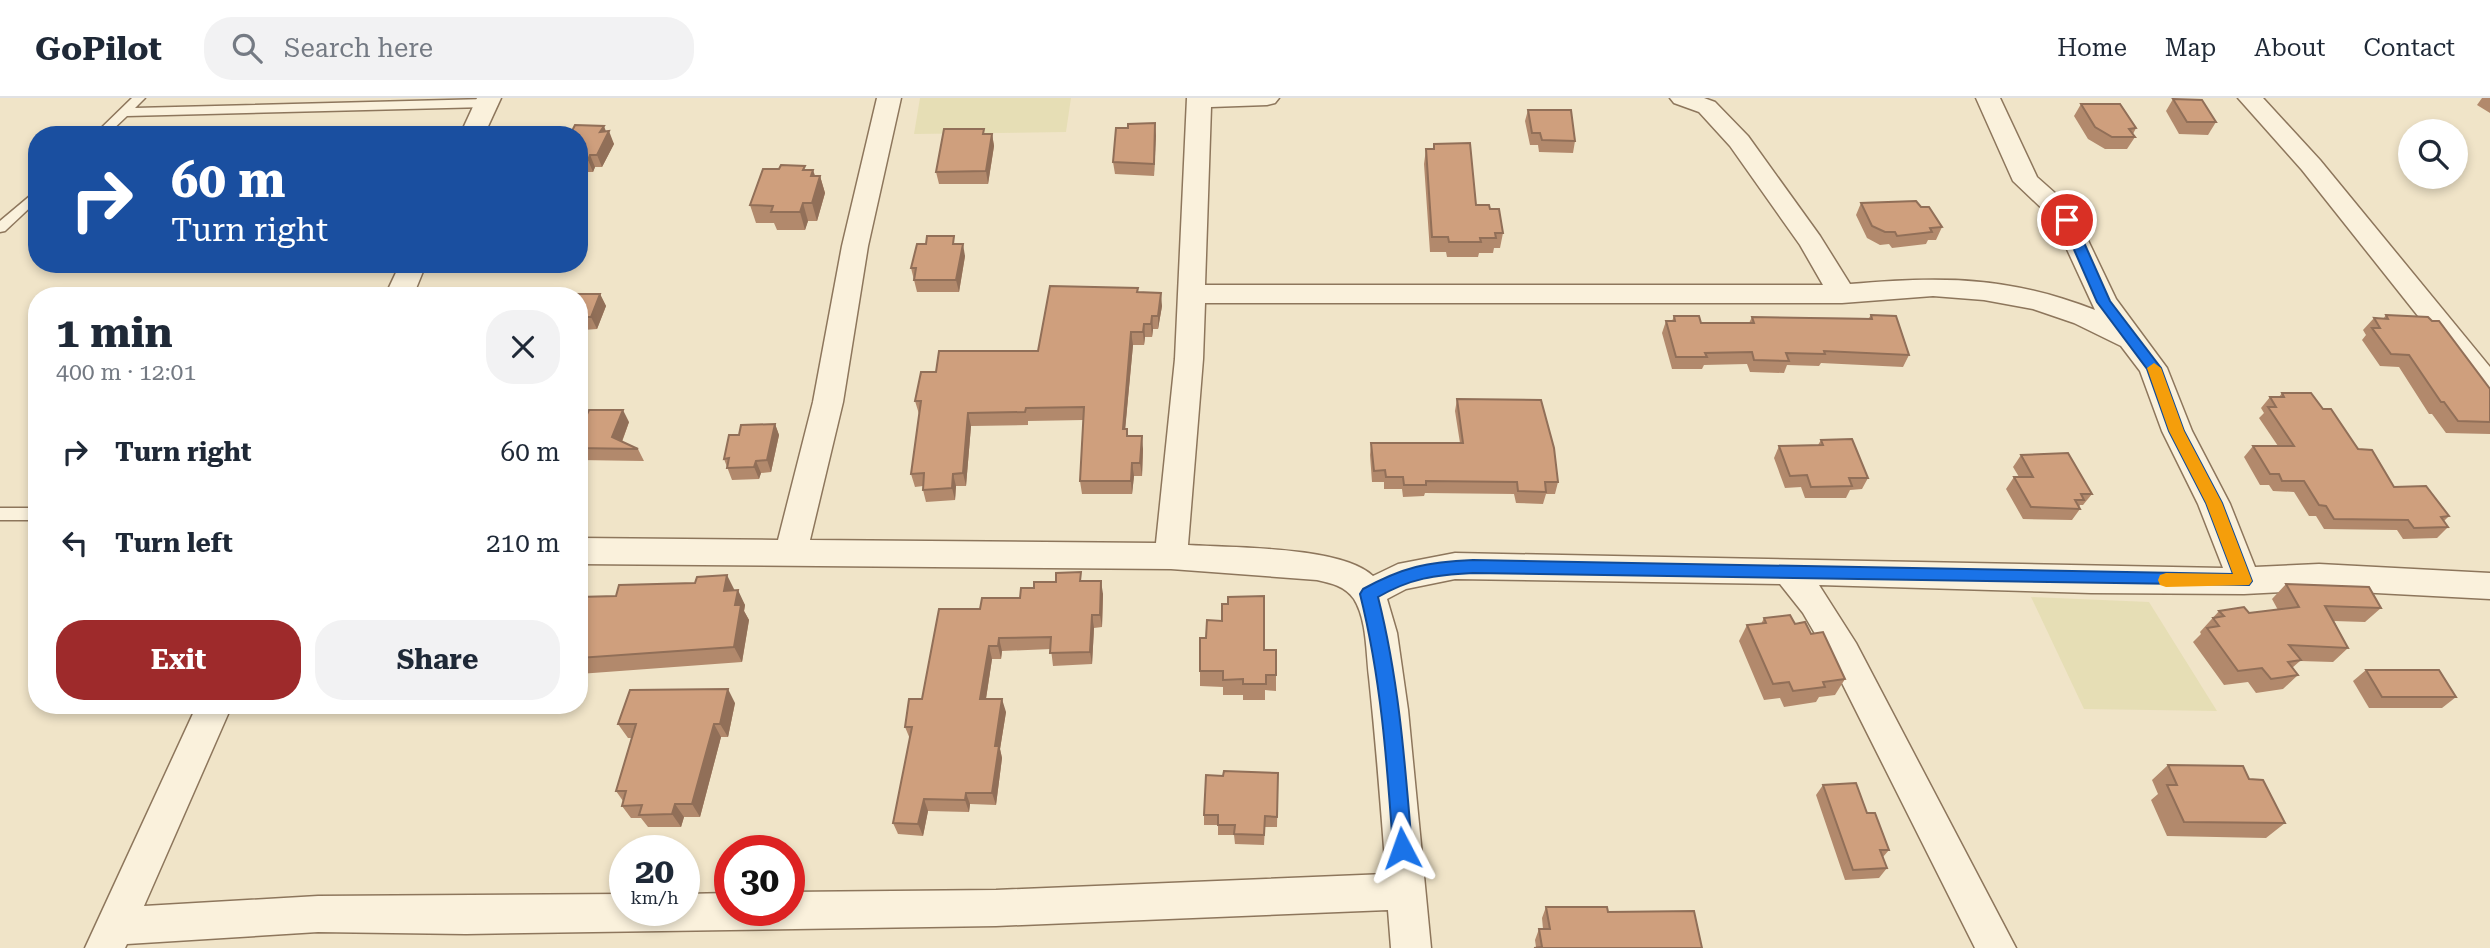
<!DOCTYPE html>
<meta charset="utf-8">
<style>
:root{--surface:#fff;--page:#f2f2f3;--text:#1f2937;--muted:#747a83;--line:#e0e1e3;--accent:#9e2a2b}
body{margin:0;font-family:"Roboto Serif",serif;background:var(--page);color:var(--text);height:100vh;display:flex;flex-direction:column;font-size:26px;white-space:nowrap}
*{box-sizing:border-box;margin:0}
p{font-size:23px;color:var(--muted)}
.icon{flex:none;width:38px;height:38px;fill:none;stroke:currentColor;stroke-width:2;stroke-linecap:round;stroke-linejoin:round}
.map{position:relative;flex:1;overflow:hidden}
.side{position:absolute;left:28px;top:189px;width:560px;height:427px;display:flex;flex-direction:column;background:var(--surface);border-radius:28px;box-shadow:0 4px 10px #0003}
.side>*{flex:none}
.top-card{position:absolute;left:28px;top:28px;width:560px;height:147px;border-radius:28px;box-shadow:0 4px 10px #0003;background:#1a4fa0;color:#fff;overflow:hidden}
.tools{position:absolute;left:2398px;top:21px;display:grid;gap:14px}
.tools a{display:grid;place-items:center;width:70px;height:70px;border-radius:50%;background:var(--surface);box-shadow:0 4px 10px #0003;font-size:35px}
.speed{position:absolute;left:609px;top:737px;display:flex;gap:14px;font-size:35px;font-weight:700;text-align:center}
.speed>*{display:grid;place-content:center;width:91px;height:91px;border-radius:50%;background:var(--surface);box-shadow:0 4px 10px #0003;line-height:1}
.speed small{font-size:18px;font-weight:400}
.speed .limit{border:10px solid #d22;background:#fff;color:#111}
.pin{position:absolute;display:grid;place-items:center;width:60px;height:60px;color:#fff;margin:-30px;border:4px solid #fff;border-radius:50%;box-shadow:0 2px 7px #0007}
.me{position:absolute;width:77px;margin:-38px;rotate:356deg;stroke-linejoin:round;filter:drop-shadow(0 0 5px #0008)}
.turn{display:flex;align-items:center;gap:24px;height:147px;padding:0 28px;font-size:32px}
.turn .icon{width:91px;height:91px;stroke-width:2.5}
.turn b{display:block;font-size:49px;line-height:60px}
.round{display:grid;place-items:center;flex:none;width:74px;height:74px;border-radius:28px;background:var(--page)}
.head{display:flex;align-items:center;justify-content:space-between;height:119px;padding:0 28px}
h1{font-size:42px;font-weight:700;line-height:52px}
.button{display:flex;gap:14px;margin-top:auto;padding:14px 28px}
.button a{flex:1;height:80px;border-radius:28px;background:var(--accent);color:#fff;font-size:28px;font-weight:700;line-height:80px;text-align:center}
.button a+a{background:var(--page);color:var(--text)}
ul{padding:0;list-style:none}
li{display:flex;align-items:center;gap:21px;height:91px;padding:0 28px}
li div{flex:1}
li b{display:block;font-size:26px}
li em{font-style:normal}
header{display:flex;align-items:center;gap:42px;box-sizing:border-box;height:98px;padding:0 35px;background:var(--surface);border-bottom:2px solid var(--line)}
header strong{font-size:33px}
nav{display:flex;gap:38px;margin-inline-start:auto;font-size:24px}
.search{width:490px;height:63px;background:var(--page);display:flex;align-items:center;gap:18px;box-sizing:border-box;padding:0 24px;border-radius:28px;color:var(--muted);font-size:26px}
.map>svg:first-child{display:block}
.farmland{fill:#e6deb5}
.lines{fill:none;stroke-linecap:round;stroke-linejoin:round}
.service-casing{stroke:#8d765c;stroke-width:3}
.minor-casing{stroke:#8d765c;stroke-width:3}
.service{fill:#faf1dc;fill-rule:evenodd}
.minor{fill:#faf1dc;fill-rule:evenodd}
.wall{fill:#b2896c}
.shaded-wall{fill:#916f58}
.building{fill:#cf9f7d;stroke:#916f58;stroke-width:2}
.route{fill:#1a73e8;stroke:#114b97;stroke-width:2}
.slow{fill:#f59e0b}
</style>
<header>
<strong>GoPilot</strong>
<div class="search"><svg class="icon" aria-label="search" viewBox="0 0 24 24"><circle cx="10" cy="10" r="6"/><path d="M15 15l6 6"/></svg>Search here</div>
<nav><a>Home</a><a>Map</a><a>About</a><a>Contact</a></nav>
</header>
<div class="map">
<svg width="2490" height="850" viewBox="0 0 2490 850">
<rect width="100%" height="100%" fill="#f0e4c8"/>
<g class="farmland">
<path d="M920 0H1071L1066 34 914 36Z"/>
<path d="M2031 499 2149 504 2217 613 2084 611Z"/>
</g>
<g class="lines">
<defs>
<g id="service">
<path d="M132 0H145L135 10 487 1 493 5 487 9 127 18 107 37H94Z"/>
<path d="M37 92V103L5 133 0 134V123Z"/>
<rect x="0" y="410" width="37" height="12"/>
</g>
<g id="minor">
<path d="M477 0H501L484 37H460Z"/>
<path d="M877 0H901L868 148 843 304 810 442 1156 445 1175 261 1187 0H1279L1275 5 1267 7 1211 9 1205 187H1823L1800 147 1730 48 1699 14 1674 5 1670 0H1704L1715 4 1748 38 1820 138 1850 186C1941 178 2008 178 2095 212L2053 121 2013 83 1976 0H2000L2037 79 2073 111 2116 201 2167 270 2192 333 2230 406 2255 469 2319 466 2490 475V501L2319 492 2244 496 2091 495 1819 487 1856 545 2016 850H1975L1832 565 1803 515 1780 486 1455 481 1406 491 1387 501 1397 535 1408 612 1431 850H1391L1388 812 996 828 466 836 318 834 127 846 125 850H85L197 607H232L144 808 318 798 625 796V812H684V796L730 795V812H789V794L996 792 1386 776C1381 710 1376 644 1369 579 1366 554 1367 522 1354 501 1345 488 1331 485 1317 482L1171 471 579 466V440L778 442 813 304 842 148ZM1933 198 1984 202 2033 211 2074 225 2121 248 2140 273 2162 333 2198 406 2223 470 1455 455 1398 466 1373 478C1341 448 1233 450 1188 447L1203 261 1205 205H1842Z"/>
<path d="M2238 0H2263L2320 62 2490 269V299L2480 296 2302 72Z"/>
<path d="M400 166H426L413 198H385Z"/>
</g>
</defs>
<use href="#service" class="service-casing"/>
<use href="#minor" class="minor-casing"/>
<use href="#service" class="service"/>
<use href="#minor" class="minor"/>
</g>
<g class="wall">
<path d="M2482 0H2490V15L2477 7Z"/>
<path d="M2173 1 2216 24 2208 37 2179 36 2166 13Z"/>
<path d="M2081 6 2136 30 2133 36 2135 39 2127 51H2105L2088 41 2074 18Z"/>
<path d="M1528 12 1575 43 1573 55 1539 54 1538 47H1530L1525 23Z"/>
<path d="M1155 25 1154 78 1115 76 1113 64 1128 30Z"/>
<path d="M606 33 614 46 602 69H595L593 74H579V37Z"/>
<path d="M985 36H992L994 48 988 86H939L936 74Z"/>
<path d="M1434 46 1476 107 1490 111 1503 135 1500 150H1494L1493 155H1479L1478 159H1447L1446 154H1430L1424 66 1426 51H1433Z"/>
<path d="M806 72 815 78H820L825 95 817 123H808L805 132H777L774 125H756L750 107Z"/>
<path d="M1861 105 1921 109 1942 129 1936 142H1928L1926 146 1892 150 1889 146 1880 147 1867 140 1856 117Z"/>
<path d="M956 146 965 158 959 194H917L911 170Z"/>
<path d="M1138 190V194L1162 208 1158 231H1153L1152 239H1145L1144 247H1133L1125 331 1128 338 1143 351 1142 378H1134L1132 396H1082L1080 383 1083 322 1028 323V327L971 328 966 388H956L955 402 926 404 923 392V388L915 389 911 376 919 316 915 303 936 274 1038 253Z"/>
<path d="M536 194H560L562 196H600L606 208 597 231 583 232 579 241V198H534Z"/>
<path d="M1871 217 1909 257 1903 269 1821 265 1819 268 1787 267 1784 275 1750 274 1747 266 1704 267 1702 271H1672L1662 235 1666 223H1672L1674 218 1701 225H1749L1752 219 1869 220Z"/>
<path d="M2386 217 2490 291V336L2446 335 2432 316H2429L2399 269 2380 268 2362 242 2366 237 2363 232 2374 220 2383 221Z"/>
<path d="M2282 295 2323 311 2394 389 2449 418 2444 423 2448 429 2437 440 2403 441 2397 432 2324 431 2316 418H2309L2294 394 2273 393 2269 387H2260L2244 359 2253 348H2278L2259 320 2264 315 2261 310 2270 299H2279Z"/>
<path d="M1457 301 1558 384 1555 396H1546L1543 406 1516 405 1514 396 1425 395 1424 398 1403 399 1402 391H1384V384H1372L1370 357 1371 345H1460L1455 313Z"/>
<path d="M629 324 622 344 638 351 644 363 579 362V325L582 327Z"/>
<path d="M775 326 779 337 771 374 761 375 759 381 732 382 724 361 739 337Z"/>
<path d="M1821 342 1868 380 1862 391 1850 392 1846 400H1805L1801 389 1785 390 1774 360 1779 348 1818 347Z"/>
<path d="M2021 357 2092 396 2083 407H2080L2079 409 2080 411 2072 422 2023 421 2006 391 2014 379H2019L2013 369Z"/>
<path d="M1082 483 1103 496 1102 529 1094 530 1092 566 1053 568 1051 551 1002 553 1001 561H992L986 601 1006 614 1000 651 1002 660 996 707 970 706 969 714 928 713 923 738 898 736 893 725 910 641 905 629 922 601 980 511 1020 500 1034 490Z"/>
<path d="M2286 486 2381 510 2365 524 2334 523 2348 550 2333 564 2300 563 2292 570 2298 577 2283 591 2256 595 2248 584 2224 587 2193 544 2201 536 2200 534 2219 513 2249 515 2278 512 2272 501Z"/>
<path d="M734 492 745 507 744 513 749 522 742 564 579 576V499L616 498Z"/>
<path d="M1764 520 1795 526 1811 536 1845 581 1835 597 1819 599 1816 604 1784 609 1780 600 1764 602 1739 543 1747 527 1761 526Z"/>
<path d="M1206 540 1264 552 1276 577V593L1265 592V602H1243V597H1223V589L1200 588V573Z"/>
<path d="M2366 572 2456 599 2442 610H2369L2353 583Z"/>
<path d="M735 605 728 639H721L700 719H684L681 729H648L641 720H631L622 708 623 703 616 693 632 640H628L618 626Z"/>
<path d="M2168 667 2285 725 2266 740 2167 738 2151 702 2158 696 2152 682Z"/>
<path d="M1278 675 1277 729H1265L1264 747 1235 746 1234 737H1218V727H1204V717L1223 678Z"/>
<path d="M1823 687 1867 715 1889 752 1883 759 1887 770 1879 780 1845 782 1816 697Z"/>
<path d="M1546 809 1608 814 1702 850 1536 849 1535 842 1539 831H1543L1542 820Z"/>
</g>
<g class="shaded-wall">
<path d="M1155 25 1156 38 1154 78V66Z"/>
<path d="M604 28 607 36 609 33 614 46 602 69 597 57 600 34Z"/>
<path d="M992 36 994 48 988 86 986 73Z"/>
<path d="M590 57 595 69 593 74 588 62Z"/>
<path d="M813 72 818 86 820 78 825 95 817 123 812 105 811 78Z"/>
<path d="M803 105 808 123 805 132 800 114Z"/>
<path d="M963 146 965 158 959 194 956 182Z"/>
<path d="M1161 195 1162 208 1158 231V218Z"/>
<path d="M600 196 606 208 597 231 591 219Z"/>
<path d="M1152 218 1153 231 1152 239 1151 226Z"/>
<path d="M579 224 583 232 579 241Z"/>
<path d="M1144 226 1145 239 1144 247 1143 234Z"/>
<path d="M1131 234 1133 247 1124 344 1123 331Z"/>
<path d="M623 312 629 324 619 351 612 339Z"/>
<path d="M968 315 971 328 966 388 963 375Z"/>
<path d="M775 326 779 337 771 374 767 362Z"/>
<path d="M1142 338 1143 351 1142 378 1140 365Z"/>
<path d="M756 363 761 375 759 381 754 369Z"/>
<path d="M1132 365 1134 378 1132 396 1131 383Z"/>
<path d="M953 376 956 388 955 402 952 390Z"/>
<path d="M727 477 735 493H724Z"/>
<path d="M1101 483 1103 496 1102 529 1100 517Z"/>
<path d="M738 492 745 507 744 513 749 522 742 564 734 549 735 507Z"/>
<path d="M1092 517 1094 530 1092 566 1090 554Z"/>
<path d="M999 540 1002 553 1001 561 998 548Z"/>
<path d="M989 548 992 561 984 613 980 601Z"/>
<path d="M728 591 735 605 728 639 720 626Z"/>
<path d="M1002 601 1006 614 1000 651 1002 660 996 707 992 695 995 648Z"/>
<path d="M714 626 721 639 700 719 692 706Z"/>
<path d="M966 695 970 706 969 714 965 702Z"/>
<path d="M924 701 928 713 923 738 918 726Z"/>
<path d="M675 706 684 719 681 729 672 716Z"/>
</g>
<g class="building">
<path d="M2173 1 2202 2 2216 24H2187Z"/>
<path d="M2081 6H2120L2136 30 2129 31 2135 39H2112L2095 29Z"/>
<path d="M1528 12H1571L1575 43 1542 42 1540 35H1532Z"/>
<path d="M1155 25 1154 66 1113 64 1116 30H1128V26Z"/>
<path d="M575 27 604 28 600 34 609 33 597 57H590L588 62H579V37H570Z"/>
<path d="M944 31H984L983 36H992L986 73 936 74Z"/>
<path d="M1470 45 1476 107H1489L1490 111H1499L1503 135H1495L1496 140H1480L1481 144H1449L1448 139H1432L1426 51H1434V46Z"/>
<path d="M781 67 805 68 803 72H813L811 78H820L812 105H803L800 114H771L773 108 750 107 763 71H779Z"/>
<path d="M1916 103 1921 109H1929L1942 129 1930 130 1932 134 1897 138 1895 134H1885L1872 128 1861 105Z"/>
<path d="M927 138H954L953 146H963L956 182H914L916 170H911L917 146H926Z"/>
<path d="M1050 188 1138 190 1137 194 1161 195 1158 218H1152L1151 226H1144L1143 234H1131L1123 331H1127V338H1142L1140 365H1132L1131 383H1080L1084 309 1026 310 1025 314 968 315 963 375 953 376 952 390 923 392 924 375 911 376 921 303H915L921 274H936L939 253H1038Z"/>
<path d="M536 194H560L559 196H600L591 219H579V198H534Z"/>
<path d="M1871 217 1896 218 1909 257 1824 253 1825 256 1786 255 1789 263 1754 262 1752 254 1705 255 1707 259H1676L1666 223H1675L1674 218H1699L1701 225H1754L1752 219 1872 221Z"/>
<path d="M2386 217 2428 219 2432 223H2439L2490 291V324L2458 323 2444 304H2441L2409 257 2391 256 2372 230H2380L2374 220 2388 221Z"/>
<path d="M2282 295H2311L2323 311H2331L2358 351 2372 352 2394 389 2426 388 2449 418 2441 419 2448 429 2414 430 2408 422 2334 421 2326 408 2319 407 2304 383H2282L2279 376H2270L2253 348H2294L2268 309H2276L2270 299H2284Z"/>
<path d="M1457 301 1541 302 1554 350 1558 384H1545L1546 394 1518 393 1517 384 1426 383V387H1404L1403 379H1386L1385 372 1374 373 1371 345H1463Z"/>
<path d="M589 312H623L612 339 638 351 579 350V325L582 327Z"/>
<path d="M775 326 767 362 756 363 754 369 727 370 729 360 724 361 729 337H739L741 327Z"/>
<path d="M1852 341 1868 380H1849L1852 388 1811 389 1807 377 1790 378 1779 348 1823 347 1821 342Z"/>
<path d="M2068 355 2092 396H2081L2084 402H2075L2080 411 2031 409 2014 379H2033L2021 357Z"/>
<path d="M1081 474 1080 483H1101L1100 517H1092L1090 554 1050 555 1051 539 999 540 998 548H989L980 601H1002L995 648H999L992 695H966L965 702 924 701 918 726 893 725 912 629H905L909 601H922L939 511H980L982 500H1020L1021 490H1034V484H1056V475Z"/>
<path d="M727 477 724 493 738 492 735 507H741L734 549 579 560V499L616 498 619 487 695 485 697 479Z"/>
<path d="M2286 486 2369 489 2381 510 2325 508 2348 550 2289 547 2301 562 2288 564 2298 577 2271 581 2262 570 2238 573 2207 530 2219 528 2213 520 2224 518 2219 513 2244 509 2249 515 2299 509Z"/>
<path d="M1264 498V552H1276V577H1266V586H1243V581L1223 582V573H1200V540H1206L1207 522 1222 523V506H1228V499Z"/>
<path d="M1790 517 1795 526 1805 524 1811 536 1823 534 1845 581 1823 584 1825 589 1793 593 1789 584 1773 586 1747 527 1766 525 1764 520Z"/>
<path d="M2366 572H2439L2456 599H2382Z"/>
<path d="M728 591 720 626H714L692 706H675L672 716 639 717 642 707 622 708 626 693H616L636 626H618L630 592Z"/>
<path d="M2168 667 2243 668 2249 681 2263 682 2285 725 2184 724 2167 687H2177Z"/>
<path d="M1224 673 1278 675 1277 719 1265 718 1264 737 1234 736 1235 727H1218V717H1204L1206 677 1223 678Z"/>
<path d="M1856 685 1867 715H1875L1889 752H1880L1887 770 1853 772 1823 687Z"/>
<path d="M1546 809H1607L1608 814 1694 813 1702 850H1534L1542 849 1539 831H1550Z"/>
</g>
<path class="route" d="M2067 118 2074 122 2110 203 2161 270 2184 333 2222 405 2252 483 2249 487 1473 475C1435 477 1411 480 1378 499 1399 582 1405 665 1412 750L1409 756 1402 758 1396 756 1393 750C1387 664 1381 580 1360 496L1363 491C1403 469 1427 464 1473 462L2233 476 2206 405 2169 333 2147 271 2097 204 2061 122Z"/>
<path class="slow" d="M2154 265 2161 270 2184 333 2222 405 2252 483 2249 487 2166 489 2160 487 2158 482 2160 477 2166 475 2233 476 2206 405 2169 333 2147 270Z"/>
</svg>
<div class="tools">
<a><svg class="icon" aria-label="search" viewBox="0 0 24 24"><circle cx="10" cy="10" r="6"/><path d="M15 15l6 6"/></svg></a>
</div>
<div class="speed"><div>20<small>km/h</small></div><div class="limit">30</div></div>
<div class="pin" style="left:2067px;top:122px;background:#d93025"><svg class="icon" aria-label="arrive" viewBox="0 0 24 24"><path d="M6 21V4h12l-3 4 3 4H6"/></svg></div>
<svg class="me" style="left:1402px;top:750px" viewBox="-20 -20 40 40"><path d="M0-17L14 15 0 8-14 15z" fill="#1a73e8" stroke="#fff" stroke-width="4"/></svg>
<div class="top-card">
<div class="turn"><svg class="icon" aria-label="right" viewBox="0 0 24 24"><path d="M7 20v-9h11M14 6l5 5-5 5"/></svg><div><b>60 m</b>Turn right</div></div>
</div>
<section class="side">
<div class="head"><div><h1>1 min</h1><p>400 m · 12:01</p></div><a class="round"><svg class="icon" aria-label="close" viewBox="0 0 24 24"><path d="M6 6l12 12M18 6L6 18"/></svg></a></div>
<ul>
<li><svg class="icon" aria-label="right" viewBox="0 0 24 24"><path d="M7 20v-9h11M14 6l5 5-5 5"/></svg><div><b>Turn right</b></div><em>60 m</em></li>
<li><svg class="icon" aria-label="left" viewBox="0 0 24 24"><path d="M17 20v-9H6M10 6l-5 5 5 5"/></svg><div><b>Turn left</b></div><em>210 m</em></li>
</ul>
<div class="button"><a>Exit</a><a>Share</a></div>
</section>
</div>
